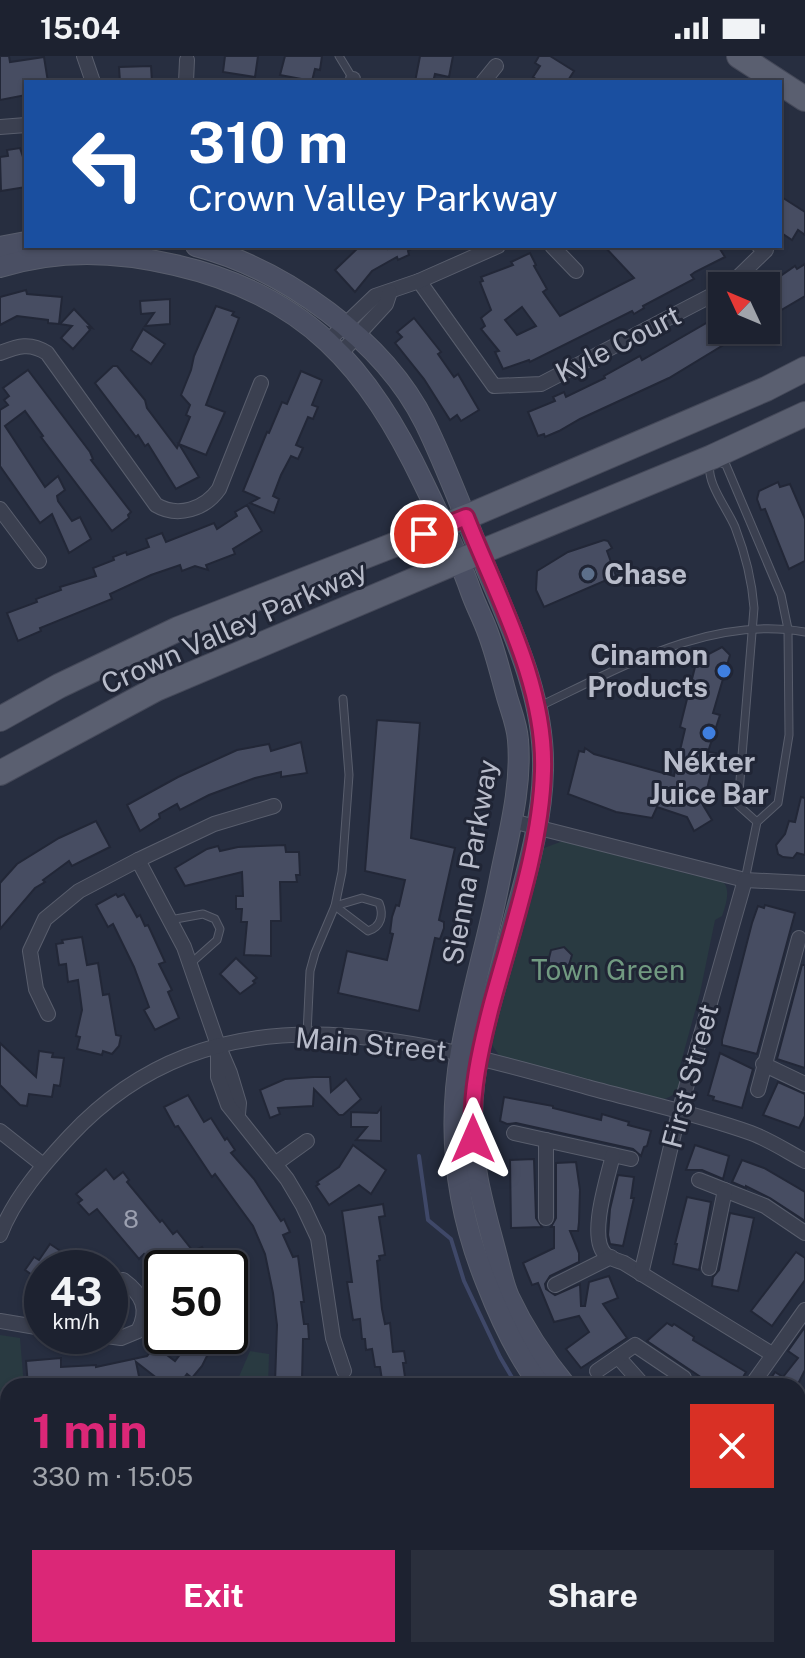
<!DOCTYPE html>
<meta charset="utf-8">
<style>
:root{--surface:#1d2230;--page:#2a2f3c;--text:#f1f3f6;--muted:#a0a4ab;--line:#3b3f4c;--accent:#db2777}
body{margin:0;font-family:"Public Sans",sans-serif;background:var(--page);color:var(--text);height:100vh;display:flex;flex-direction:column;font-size:30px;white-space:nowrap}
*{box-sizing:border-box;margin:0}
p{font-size:26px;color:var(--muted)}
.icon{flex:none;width:44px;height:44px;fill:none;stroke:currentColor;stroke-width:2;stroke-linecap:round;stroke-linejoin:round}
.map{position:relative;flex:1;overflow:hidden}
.panel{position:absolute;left:0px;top:1322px;width:806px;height:280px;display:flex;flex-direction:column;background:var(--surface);border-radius:24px 24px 0 0;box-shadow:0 2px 6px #0004,0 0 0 2px var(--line)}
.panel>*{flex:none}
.banner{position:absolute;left:24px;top:24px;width:758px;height:168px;border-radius:0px;box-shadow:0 2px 6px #0004,0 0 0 2px var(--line);background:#1a4fa0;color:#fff;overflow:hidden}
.needle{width:52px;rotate:314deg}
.controls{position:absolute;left:708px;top:216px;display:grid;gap:16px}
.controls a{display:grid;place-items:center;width:72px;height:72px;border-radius:0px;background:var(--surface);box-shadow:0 2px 6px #0004,0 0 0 2px var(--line);font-size:40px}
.speed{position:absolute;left:24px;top:1194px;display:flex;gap:16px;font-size:40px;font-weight:700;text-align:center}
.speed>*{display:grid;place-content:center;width:104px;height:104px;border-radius:50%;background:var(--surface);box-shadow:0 2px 6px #0004,0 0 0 2px var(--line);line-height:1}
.speed small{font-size:20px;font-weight:400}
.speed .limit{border:4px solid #111;border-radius:12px;background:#fff;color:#111}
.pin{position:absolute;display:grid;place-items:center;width:68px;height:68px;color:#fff;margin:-34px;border:4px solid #fff;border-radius:50%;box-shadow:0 2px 8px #0007}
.me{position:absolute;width:88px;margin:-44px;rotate:0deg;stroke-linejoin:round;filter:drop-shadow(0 0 6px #0008)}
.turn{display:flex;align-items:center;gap:28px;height:168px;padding:0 32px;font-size:36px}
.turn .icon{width:104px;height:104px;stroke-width:2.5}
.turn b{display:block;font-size:56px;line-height:68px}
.round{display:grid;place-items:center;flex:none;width:84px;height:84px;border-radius:0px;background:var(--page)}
.head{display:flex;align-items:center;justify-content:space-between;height:136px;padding:0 32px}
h1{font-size:48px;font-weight:700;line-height:60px;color:var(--accent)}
.button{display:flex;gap:16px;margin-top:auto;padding:16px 32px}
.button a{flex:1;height:92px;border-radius:0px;background:var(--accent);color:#fff;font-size:32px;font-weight:700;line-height:92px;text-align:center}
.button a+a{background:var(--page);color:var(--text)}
.status{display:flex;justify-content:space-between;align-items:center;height:56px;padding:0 40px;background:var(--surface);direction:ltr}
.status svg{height:22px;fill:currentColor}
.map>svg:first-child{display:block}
.green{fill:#293a41}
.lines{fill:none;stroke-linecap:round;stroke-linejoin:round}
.stream{stroke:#3f4868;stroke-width:4}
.building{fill:#474d62;stroke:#222737;stroke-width:2;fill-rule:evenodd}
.lane-casing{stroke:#595e6d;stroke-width:9}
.street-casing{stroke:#595e6d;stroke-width:16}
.secondary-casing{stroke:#595e6d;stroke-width:22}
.primary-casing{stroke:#454959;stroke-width:26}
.lane{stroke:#3b4050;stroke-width:7}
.street{stroke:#3b4050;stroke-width:14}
.secondary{stroke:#4a4f63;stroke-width:20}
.primary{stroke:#5a5f70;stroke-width:24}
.route-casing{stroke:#8e194d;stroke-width:20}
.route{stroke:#db2777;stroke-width:14}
.service-dot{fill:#5c6f8a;stroke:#202535;stroke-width:3}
.shop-dot{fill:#3f7fe0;stroke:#202535;stroke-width:3}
.labels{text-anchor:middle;stroke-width:6;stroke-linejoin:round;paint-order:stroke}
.number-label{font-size:24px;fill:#9ca0b0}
.street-label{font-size:28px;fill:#b8bcca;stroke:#202535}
.poi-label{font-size:28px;font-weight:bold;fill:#b8bcca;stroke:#202535;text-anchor:start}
.park-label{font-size:28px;fill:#719a81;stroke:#202535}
</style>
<div class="status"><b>15:04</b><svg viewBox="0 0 49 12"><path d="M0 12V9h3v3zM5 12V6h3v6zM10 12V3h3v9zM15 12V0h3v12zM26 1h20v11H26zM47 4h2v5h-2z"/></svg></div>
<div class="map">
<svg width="805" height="1602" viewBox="0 0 805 1602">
<rect width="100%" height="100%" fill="#272e40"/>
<g class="green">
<path d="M563 785 696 820C730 818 732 833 722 860L715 864 700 937 680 1010C689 1042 655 1054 633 1035L522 1010 501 1002 492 989 531 827 544 792Z"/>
<path d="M0 1279 20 1282 24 1330H8V1358L0 1354Z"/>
<path d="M250 1295 269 1298 268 1330H235Z"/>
</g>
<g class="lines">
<g class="stream">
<path d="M419 1100 428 1164 451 1183 464 1225 500 1301 517 1330"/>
<path d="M707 1594 709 1602"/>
</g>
</g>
<g class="building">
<path d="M0 0H9L10 6 44 1 48 26H26V39L0 44Z"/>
<path d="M225 0H258L255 21 223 16Z"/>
<path d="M285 0H322L320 14 315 13 312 25 280 19Z"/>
<path d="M420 0H453L449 21 435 18 433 26H415Z"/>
<path d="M539 0H550L574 15 567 26H540L533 21 540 10 535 7Z"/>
<path d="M151 10 152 26H120L119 11Z"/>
<path d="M20 92 26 110V131L1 135 0 101 8 100 7 94Z"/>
<path d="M780 140 805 156V179L798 174 792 184 780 176Z"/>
<path d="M360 190H386L388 193 393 190H416L408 195 409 199 398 204 397 201 372 215 355 236 335 214Z"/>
<path d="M604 190H718L725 201 695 216 691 219 694 223 643 250 644 252 634 258 632 255 530 306 529 304 503 313 495 296 499 295 481 273 485 270 481 262 491 254 480 226 483 225 481 221 513 209 511 206 530 197 536 209 534 210 547 233 543 236 560 260 634 222ZM522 251 536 270 517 279 505 264Z"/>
<path d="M805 208V240L766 263V230L795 210 797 213Z"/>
<path d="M26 234 27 238 62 241 59 268 48 267V264L17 260 0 269V241Z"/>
<path d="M170 243V268L145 270 154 257 141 258 140 245Z"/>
<path d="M216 250 234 256 232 259 239 262 206 349 225 356 206 399 179 388 199 421 176 433 148 388 145 390 138 379 136 381 95 327 113 310H117L145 344 147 352 177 392 190 361 186 359 190 349 181 339 191 314 194 300Z"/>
<path d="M74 253 92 272 88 271 90 274 73 293 61 282 72 270 60 268Z"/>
<path d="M722 258V274H748L669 322 580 363 559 375 545 381 544 378 538 380 528 356 555 345 553 341 564 336 566 341 605 322 604 320 640 300 642 304Z"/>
<path d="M414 262 441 296 438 298 454 321 458 318 479 354 461 365 457 359 450 364 424 323 395 287 402 281 397 276Z"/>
<path d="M143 273 165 288 151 308 131 294Z"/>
<path d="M28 314 90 396 93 403 91 404 131 456 128 459 129 462 112 475 41 381 43 380 25 355 5 370 45 431 58 420 65 434 57 440 58 445 72 465 80 461 91 483 69 497 52 458 40 467 0 410V354L8 349 4 344 9 340 3 332Z"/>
<path d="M301 315 322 324 312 349 318 351 313 363 308 361 296 389 303 392 298 403 291 400 281 419 273 440 279 443 274 457 250 447 259 442 243 435 267 376 269 377 282 346 287 348Z"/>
<path d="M778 426 780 431 790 428 805 463V505L789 513 765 453 761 454 757 443 759 435Z"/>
<path d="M247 449 262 475 233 493 235 498 206 509 208 514 195 510 182 515 180 509 151 519 110 538 112 543 40 572 41 575 18 585 7 557 37 546 36 543 61 534 60 531 96 520 93 512 114 504 113 501 126 496 127 499 149 491 146 483 162 477 166 486 214 467 217 473 237 460 235 456Z"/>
<path d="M604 484 608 485 612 492 607 495 616 520 544 551 536 534 537 515 568 496Z"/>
<path d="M722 591 730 599 713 657 720 659 708 696 716 697 703 749 712 764 694 775 687 761 657 751 652 762 616 756 568 738 579 695 584 696 585 692 594 698 674 720 685 673 680 671 699 595 709 598Z"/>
<path d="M377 664 420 667 411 782 455 792 439 864 444 866V872L440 883 435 882 419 955 338 937 347 895 387 904 393 878 390 877 392 861 396 849 399 850 405 824 365 815Z"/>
<path d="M301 686 307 717 281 721V716L255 722 209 739 180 754 177 748 159 758 160 762 140 775 127 749 178 721 237 694 269 688 271 695Z"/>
<path d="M801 741 805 742V799L797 797 793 802 783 801 778 798 776 789 785 778 789 765 795 766Z"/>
<path d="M96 765 110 791 72 810 69 805 43 824 45 826 35 832 0 873V827L17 808 59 782Z"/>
<path d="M285 789 286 796H299L300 819H296L297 826H280L281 865H271V900L244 899 247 866H241L242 853H236V840H243L242 816 185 830 175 812 207 793 218 790 220 795 238 791Z"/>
<path d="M116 838 118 841 124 838 137 861 140 859 145 870 148 869 165 906 159 908 172 934 168 936 179 962 155 974 144 954 149 951 134 911 113 868 108 871 96 849Z"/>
<path d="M765 849 795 857 757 998 722 989V984L752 867 758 850 764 852Z"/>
<path d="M82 881 87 909 98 907 103 939 109 938 116 979 121 980 119 990 112 998 103 995 102 999 77 993 80 981 76 980 82 954 78 924 68 926 66 908 59 909 56 888 63 887 62 884Z"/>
<path d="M564 891 572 899 569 909 556 913 548 906 551 894Z"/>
<path d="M236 902 257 922 253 925 255 927 240 938 220 918Z"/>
<path d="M802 909H805V1012L777 1003Z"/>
<path d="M0 987 36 1021 39 995 53 997 52 1001 64 1002 60 1030 54 1029 52 1041 29 1038 27 1050 20 1049 0 1029Z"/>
<path d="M720 997 753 1013 742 1052 713 1044 714 1041 708 1039Z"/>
<path d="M314 1021H330L331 1036 346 1023 361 1043 343 1059H339L314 1033 313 1050 278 1052 280 1058 270 1062 260 1034 285 1023Z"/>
<path d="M778 1026 805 1038V1060L799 1072 763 1059Z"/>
<path d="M188 1039 204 1066 211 1062 225 1084 227 1082 235 1094 231 1097 254 1123 281 1165 284 1163 290 1176 283 1179 293 1201 298 1200 304 1246H301L304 1268H308L309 1283H303L302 1324H294V1327H275L277 1269 273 1237 265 1198 253 1170 215 1118 212 1121 178 1070 175 1071 164 1051Z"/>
<path d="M504 1041 553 1050V1052L601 1064 602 1058 629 1066 628 1069 651 1075 647 1090 644 1091 641 1100 633 1093 516 1067 507 1068 500 1065Z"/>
<path d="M381 1052V1085L356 1084 367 1071H351V1056L377 1057Z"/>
<path d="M353 1089 386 1114 371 1138 359 1129 329 1149 316 1130 319 1128 317 1126 339 1111Z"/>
<path d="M695 1089 729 1100 723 1123 702 1114H686Z"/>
<path d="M534 1103 536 1162 542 1171 511 1172 510 1104Z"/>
<path d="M742 1104 764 1112 805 1136V1165L770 1142 746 1130V1132L732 1126Z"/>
<path d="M576 1106 580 1134 579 1166 578 1175H570L579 1197V1206L550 1220 545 1228 546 1233 555 1239 580 1228 581 1250H585L589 1226 609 1220 618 1242 603 1248 627 1282 581 1312 566 1293 589 1276 579 1260 554 1266 538 1227 532 1229 523 1207 554 1192V1171H551L556 1162V1107Z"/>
<path d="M106 1113 114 1123 123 1116 129 1124 127 1126 160 1166 162 1164 173 1178 177 1175 193 1195 202 1191 209 1204 203 1207 205 1212H156L144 1198 139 1203 97 1153 89 1159 78 1147 82 1144 76 1138Z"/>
<path d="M618 1119 634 1121 631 1142H634L623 1190 610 1188 608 1179 610 1153Z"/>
<path d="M687 1141 711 1146 699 1214 673 1208 677 1188H675Z"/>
<path d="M383 1148 385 1160 379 1161 385 1199 379 1200 380 1204 377 1205 382 1253 385 1268 390 1267 393 1296 404 1295 406 1307H403L405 1321 382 1324 380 1311H375L372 1293 366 1294 365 1283H362L360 1263 353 1264 347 1226H352L342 1155Z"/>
<path d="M730 1157 754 1162 738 1235 712 1230 713 1221 719 1214Z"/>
<path d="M50 1188 68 1200 85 1212H42V1226L25 1214 34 1201 39 1204Z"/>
<path d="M796 1196 805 1202V1224L772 1270 751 1255Z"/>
<path d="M667 1267 672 1270 674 1268 694 1281 693 1284 746 1316 738 1330H705L708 1326 647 1285Z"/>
<path d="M805 1271V1314L797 1330H766L775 1316 783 1321 798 1302 788 1295Z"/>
<path d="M194 1280H217L202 1310 192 1322 187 1318 178 1330H167L136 1306 141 1330H28L26 1305 61 1302V1311L96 1309V1311L147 1300 155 1290 175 1305Z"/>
</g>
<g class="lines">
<defs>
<g id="lane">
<path d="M339 0 353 23"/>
<path d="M718 405 726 409 781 539 788 573 789 679 778 747 757 766 745 824"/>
<path d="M710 407C706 427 727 452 735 471 745 497 752 524 754 552L738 749 757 766"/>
<path d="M540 650C622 611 711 559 805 576"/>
<path d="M362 842 379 847C384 859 381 871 368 875L335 850Z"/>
<path d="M170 864 203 858 215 863 220 873 217 884 190 908"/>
<path d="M307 978 310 915 315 897 335 850 342 816 349 719 343 643"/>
<path d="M785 1594 789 1602"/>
</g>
<g id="street">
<path d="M84 0 93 26"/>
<path d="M186 26 187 4"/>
<path d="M353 26V23"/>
<path d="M483 26 496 10"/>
<path d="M0 71 26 69"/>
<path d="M552 190 576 215"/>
<path d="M419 225 494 330 541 328 722 234"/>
<path d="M729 230 766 194 759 190"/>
<path d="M328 285 375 240 419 225 498 190"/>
<path d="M0 297C18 290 30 286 47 297L156 449C178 462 205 453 219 433L261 327"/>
<path d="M341 297 386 248 390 236"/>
<path d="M0 453 39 505"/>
<path d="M512 765 745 824 805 827"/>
<path d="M138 804 184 891 218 989 230 1017 239 1047 238 1058"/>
<path d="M48 958 36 933 30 895 45 863 79 835 138 804 214 768 274 750"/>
<path d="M218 989V1021L228 1049 287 1123 303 1150 318 1182 333 1282 344 1315"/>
<path d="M763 1008 805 1028"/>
<path d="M758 1034 799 882"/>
<path d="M0 1075 43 1109"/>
<path d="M514 1077 631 1103"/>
<path d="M546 1084V1162"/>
<path d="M613 1099C608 1121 587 1183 606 1199 611 1203 619 1205 624 1207L772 1298"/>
<path d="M275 1108 307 1085"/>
<path d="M699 1124 765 1150 805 1177"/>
<path d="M0 1179C14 1142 43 1109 70 1080 215 925 409 981 587 1031 642 1046 698 1058 751 1077 770 1084 788 1096 805 1105"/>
<path d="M709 1212 725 1134"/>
<path d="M641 1218 679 1056 745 824"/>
<path d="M555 1229 611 1201"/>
<path d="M0 1265 42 1272"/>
<path d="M107 1280 121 1282 138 1275C150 1253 142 1238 123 1224L110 1227"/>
<path d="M618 1301 644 1330"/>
<path d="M597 1315 635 1289 684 1322 680 1330"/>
<path d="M751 1330 805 1254"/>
<path d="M798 1396 805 1386"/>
<path d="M13 1594 24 1602"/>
<path d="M137 1594 141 1602"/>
<path d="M320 1594 321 1602"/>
<path d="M431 1594 433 1602"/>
<path d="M579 1602 590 1594"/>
</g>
<g id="secondary">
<path d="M196 190C284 213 384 284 425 367 448 414 466 464 486 512 513 576 545 643 543 714 542 769 525 822 511 875 495 935 472 999 472 1061 471 1109 484 1152 496 1197 500 1211 503 1228 509 1241 524 1273 544 1303 566 1330"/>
<path d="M0 191 26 186"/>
<path d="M0 211C59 193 115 195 175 209 306 239 368 311 424 428 441 463 458 499 471 536 476 550 483 563 488 577 496 598 501 620 507 641 511 655 517 669 518 684 522 730 509 777 500 822 489 880 471 937 461 995 447 1074 456 1152 486 1226 500 1262 517 1300 541 1330"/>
<path d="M730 1594 733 1602"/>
<path d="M749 1594 752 1602"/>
</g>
<g id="primary">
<path d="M739 0 805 43"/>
<path d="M0 663 59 630 178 573 471 459 766 333 805 313"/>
<path d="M0 717 156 633 459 505 712 401 805 358"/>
</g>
</defs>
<use href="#lane" class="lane-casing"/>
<use href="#street" class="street-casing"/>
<use href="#secondary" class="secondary-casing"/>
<use href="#primary" class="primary-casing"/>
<use href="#lane" class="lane"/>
<use href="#street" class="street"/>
<use href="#secondary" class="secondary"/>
<use href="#primary" class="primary"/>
</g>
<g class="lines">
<defs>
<path id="route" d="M424 478 466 461C497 540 546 628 543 715 541 792 511 876 491 951 480 994 470 1038 473 1083"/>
</defs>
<use href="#route" class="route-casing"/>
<use href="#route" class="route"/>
</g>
<circle class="service-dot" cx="588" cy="518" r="8"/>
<g class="shop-dot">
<circle cx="724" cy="615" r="8"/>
<circle cx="709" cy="677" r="8"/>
</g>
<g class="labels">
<g class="number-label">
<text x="131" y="1172">8</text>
</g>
<g class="street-label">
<text transform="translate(618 288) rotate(-27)" y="10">Kyle Court</text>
<text transform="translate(234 571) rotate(-24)" y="10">Crown Valley Parkway</text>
<text transform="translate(470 806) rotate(-80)" y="10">Sienna Parkway</text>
<text transform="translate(371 988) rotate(5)" y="10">Main Street</text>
<text transform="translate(690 1020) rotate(-75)" y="10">First Street</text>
</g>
<g class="poi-label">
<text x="604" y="528">Chase</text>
<text x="708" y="609" text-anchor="end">Cinamon<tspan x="708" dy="32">Products</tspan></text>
<text x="709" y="716" text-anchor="middle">Nékter<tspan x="709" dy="32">Juice Bar</tspan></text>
</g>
<g class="park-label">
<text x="608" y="924">Town Green</text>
</g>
</g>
</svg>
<div class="controls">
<a><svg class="needle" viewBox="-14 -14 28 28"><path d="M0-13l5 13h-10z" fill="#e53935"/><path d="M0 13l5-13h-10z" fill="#a0a4ab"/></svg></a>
</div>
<div class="speed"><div>43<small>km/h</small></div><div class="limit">50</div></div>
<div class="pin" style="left:424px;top:478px;background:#d93025"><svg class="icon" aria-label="arrive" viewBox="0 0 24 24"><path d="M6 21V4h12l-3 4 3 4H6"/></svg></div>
<svg class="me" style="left:473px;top:1083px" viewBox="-20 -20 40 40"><path d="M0-17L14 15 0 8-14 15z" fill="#db2777" stroke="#fff" stroke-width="4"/></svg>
<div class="banner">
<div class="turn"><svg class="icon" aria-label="left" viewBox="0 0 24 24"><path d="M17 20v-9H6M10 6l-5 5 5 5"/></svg><div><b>310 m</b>Crown Valley Parkway</div></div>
</div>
<section class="panel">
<div class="head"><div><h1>1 min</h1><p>330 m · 15:05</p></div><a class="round" style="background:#d93025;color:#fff"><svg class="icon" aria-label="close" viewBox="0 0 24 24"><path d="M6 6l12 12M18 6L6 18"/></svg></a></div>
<div class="button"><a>Exit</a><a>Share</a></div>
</section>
</div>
